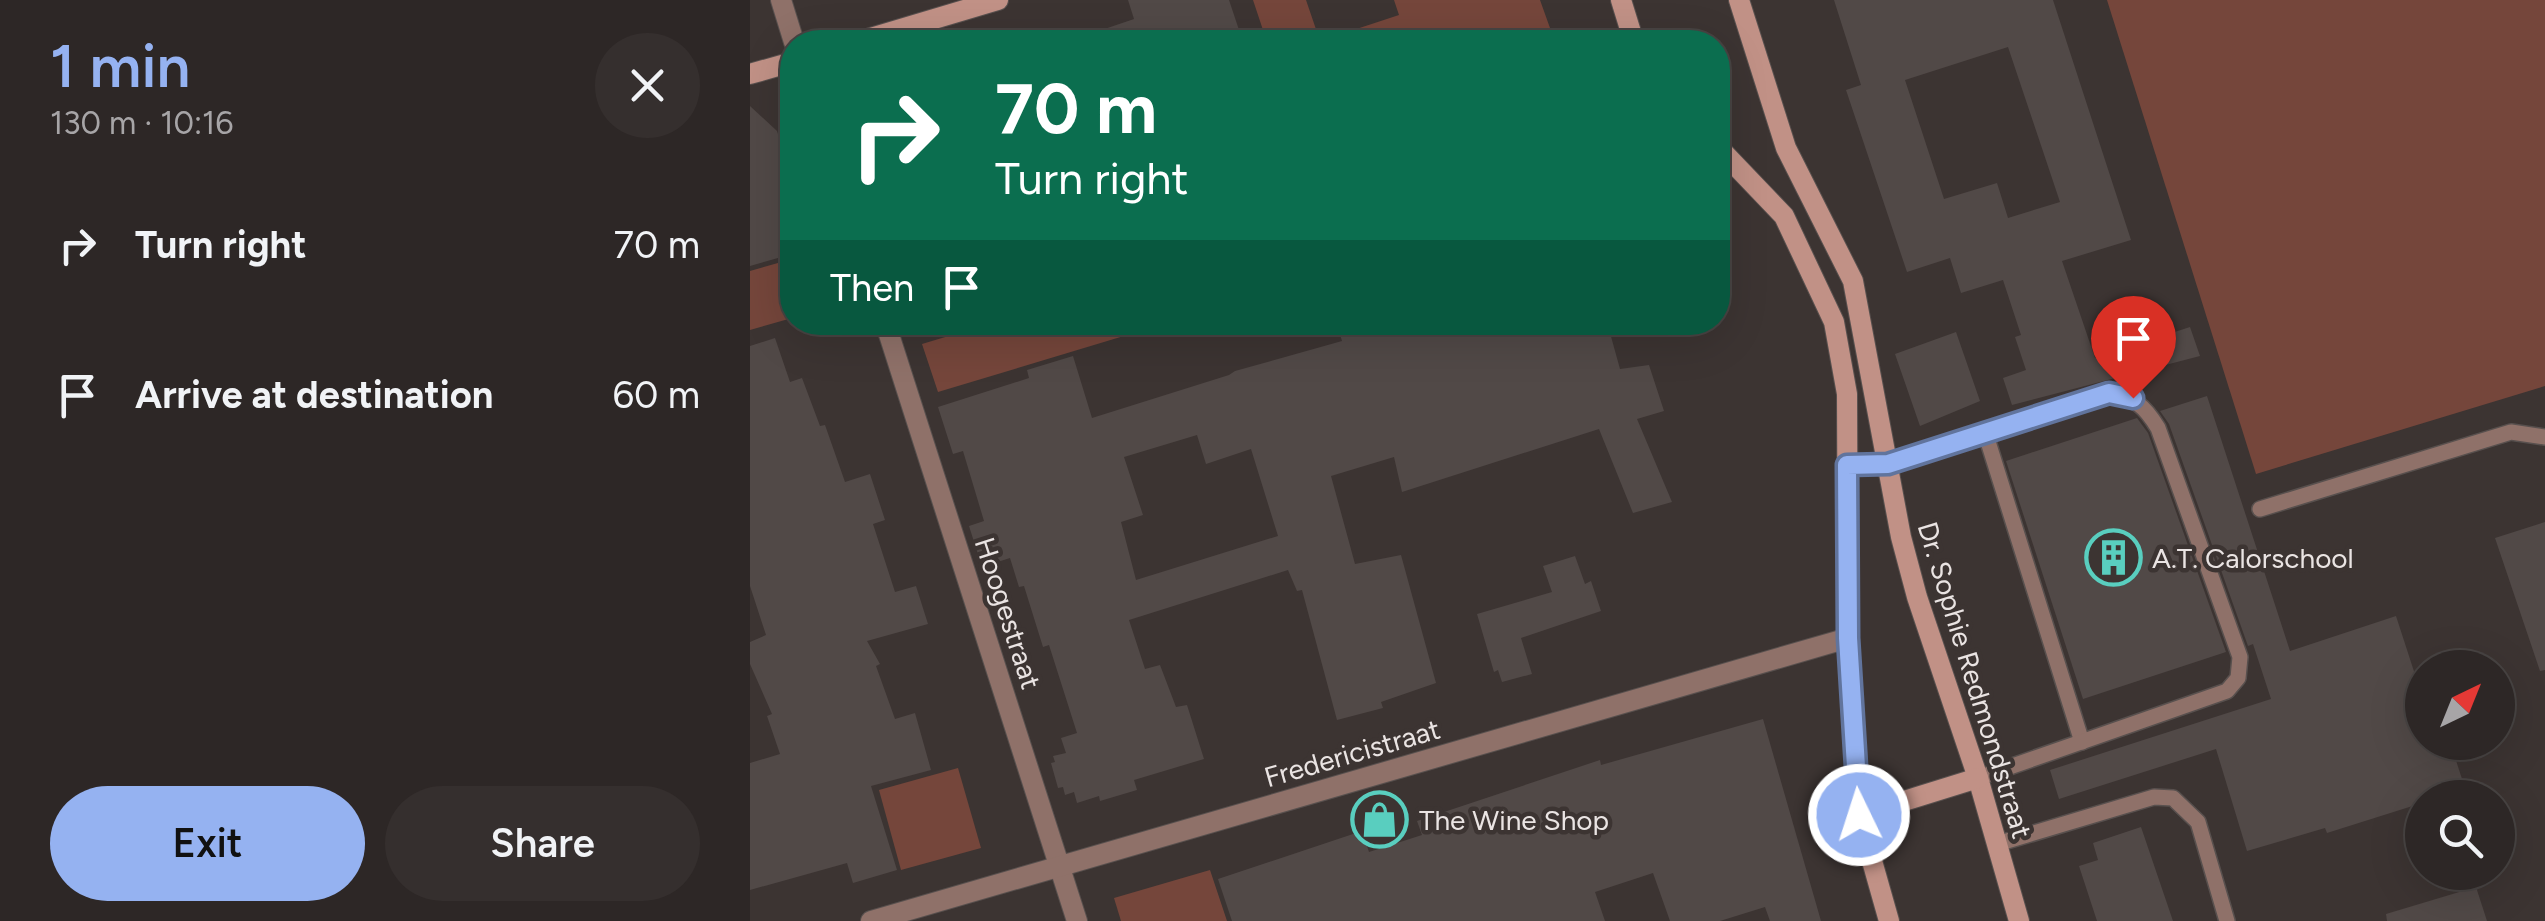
<!DOCTYPE html>
<meta charset="utf-8">
<style>
:root{--surface:#2d2726;--page:#352f2e;--text:#f1f3f6;--muted:#a7a5a7;--line:#484443;--accent:#95b2f1}
body{margin:0;font-family:Figtree,sans-serif;background:var(--page);color:var(--text);height:100vh;display:flex;flex-direction:column;font-size:38px;white-space:nowrap}
*{box-sizing:border-box;margin:0}
p{font-size:32px;color:var(--muted)}
.icon{flex:none;width:55px;height:55px;fill:none;stroke:currentColor;stroke-width:2;stroke-linecap:round;stroke-linejoin:round}
.map{position:relative;flex:1;overflow:hidden}
.drawer{display:flex;flex-direction:column;background:var(--surface);width:750px}
.drawer>*{flex:none}
.hud{position:absolute;left:30px;top:30px;width:950px;height:305px;border-radius:40px;box-shadow:0 10px 40px #0002,0 0 0 2px var(--line);background:#0b6e4f;color:#fff;overflow:hidden}
.needle{width:65px;rotate:43deg}
.fabs{position:absolute;left:1655px;top:650px;display:grid;gap:20px}
.fabs a{display:grid;place-items:center;width:110px;height:110px;border-radius:50%;background:var(--surface);box-shadow:0 10px 40px #0002,0 0 0 2px var(--line);font-size:50px}
.pin{position:absolute;display:grid;place-items:center;width:85px;height:85px;color:#fff;margin:-102px -42px;border-radius:50% 50% 50% 0;rotate:-45deg;box-shadow:0 0 10px #0007}
.pin .icon{rotate:45deg}
.me{position:absolute;width:110px;margin:-55px;rotate:356deg;stroke-linejoin:round;filter:drop-shadow(0 0 8px #0008)}
.turn{display:flex;align-items:center;gap:35px;height:210px;padding:0 50px;font-size:45px}
.turn .icon{width:130px;height:130px;stroke-width:2.5}
.turn b{display:block;font-size:70px;line-height:85px}
.then{display:flex;align-items:center;height:95px;padding:0 50px;background:#0003;gap:20px;font-size:38px}
.round{display:grid;place-items:center;flex:none;width:105px;height:105px;border-radius:52px;background:var(--page)}
.summary{display:flex;align-items:center;justify-content:space-between;height:170px;padding:0 50px}
h1{font-size:60px;font-weight:600;line-height:75px;color:var(--accent)}
.primary-button{display:flex;gap:20px;margin-top:auto;padding:20px 50px}
.primary-button a{flex:1;height:115px;border-radius:60px;background:var(--accent);color:#111;font-size:40px;font-weight:600;line-height:115px;text-align:center}
.primary-button a+a{background:var(--page);color:var(--text)}
ul{padding:0;list-style:none}
li{display:flex;align-items:center;gap:30px;height:150px;padding:0 50px}
li div{flex:1}
li b{display:block;font-size:38px}
li em{font-style:normal}
main{display:flex;flex:1;min-height:0}
.map>svg:first-child{display:block}
.green{fill:#75463b}
.building{fill:#514947;fill-rule:evenodd}
.lines{fill:none;stroke-linecap:round;stroke-linejoin:round}
.lane-casing{stroke:#58504e;stroke-width:18}
.street-casing{stroke:#58504e;stroke-width:22}
.secondary-casing{stroke:#58504e;stroke-width:22}
.lane{stroke:#8f7169;stroke-width:15}
.street{stroke:#8f7169;stroke-width:20}
.secondary{stroke:#c19186;stroke-width:20}
.route-casing{stroke:#61749d;stroke-width:25}
.route{stroke:#95b2f1;stroke-width:18}
.labels{text-anchor:middle;stroke-width:9;stroke-linejoin:round;paint-order:stroke}
.poi-label{font-size:28px;fill:#eae4e3;stroke:#3c3432;text-anchor:start}
.street-label{font-size:28px;fill:#eae4e3;stroke:#3c3432}
</style>
<main>
<section class="drawer">
<div class="summary"><div><h1>1 min</h1><p>130 m · 10:16</p></div><a class="round"><svg class="icon" aria-label="close" viewBox="0 0 24 24"><path d="M6 6l12 12M18 6L6 18"/></svg></a></div>
<ul>
<li><svg class="icon" aria-label="right" viewBox="0 0 24 24"><path d="M7 20v-9h11M14 6l5 5-5 5"/></svg><div><b>Turn right</b></div><em>70 m</em></li>
<li><svg class="icon" aria-label="arrive" viewBox="0 0 24 24"><path d="M6 21V4h12l-3 4 3 4H6"/></svg><div><b>Arrive at destination</b></div><em>60 m</em></li>
</ul>
<div class="primary-button"><a>Exit</a><a>Share</a></div>
</section>
<div class="map">
<svg width="1795" height="921" viewBox="0 0 1795 921">
<rect width="100%" height="100%" fill="#3c3432"/>
<g class="green">
<path d="M503 0H556L570 41 649 15 644 0H790L805 42H517Z"/>
<path d="M1357 0H1795V386L1506 474Z"/>
<path d="M42 259V318L0 330V271Z"/>
<path d="M245 322H417V323L188 392 172 344Z"/>
<path d="M208 768 231 848 151 870 129 790Z"/>
<path d="M460 870 477 921H371L364 898Z"/>
</g>
<g class="building">
<path d="M378 0H479L493 42H329L328 38 384 19Z"/>
<path d="M1084 0H1303L1381 240 1312 261 1345 358 1440 327 1450 356 1262 405 1253 378 1276 370 1265 337 1271 335 1253 280 1211 293 1200 258 1157 272 1096 90 1111 85ZM1258 47 1310 202 1258 218 1247 183 1194 199 1155 80Z"/>
<path d="M0 106 27 131 42 178V254L0 266Z"/>
<path d="M586 322H857L870 369 899 365 914 411 887 419 922 502 883 513 849 429 652 492 644 457 581 476 605 564 651 555 686 683 631 702 633 708 587 720 552 590 547 591 538 570 379 620 395 669 410 665 426 707 437 705 454 759 384 780 387 790 350 801 349 796 327 803 324 792 315 795 313 787 308 788 301 763 305 762 303 756 316 753 311 738 327 733 299 645 293 647 274 586 269 587 260 558 232 567 219 526 234 521 213 451 203 454 188 407 279 378 277 370 323 356 342 418 479 375 485 371 592 341ZM447 435 456 464 501 449 528 536 386 580 371 522 393 515 374 457Z"/>
<path d="M1206 332 1230 401 1170 426 1145 354Z"/>
<path d="M25 338 40 382 52 378 70 426 75 425 95 482 120 474 135 520 123 524 145 592 166 586 178 624 117 641 130 664 126 666 145 719 165 713 181 770 121 786 147 870 103 883 97 863 0 890V763L30 754 17 716 22 714 0 664V642L16 635 0 586V346Z"/>
<path d="M1457 396 1540 651 1646 616 1672 696V742H1700L1713 782 1691 789 1694 796 1672 798V803L1577 833 1575 828 1497 851 1466 749 1309 799 1300 770 1521 699 1503 644 1498 646 1419 424 1410 411Z"/>
<path d="M1387 418 1398 433 1476 652 1333 699 1256 461Z"/>
<path d="M1795 522V670L1790 671 1745 538Z"/>
<path d="M825 556 835 584 841 581 851 611 771 638 782 674 752 682 748 670 744 672 727 614 802 592 793 566Z"/>
<path d="M1013 719 1071 921H1020L1015 907 970 921H920L903 873 845 892 855 921H482L468 879 612 831 619 852 672 835 667 821 850 760 851 765Z"/>
<path d="M1391 827 1423 921H1347L1329 866 1348 860 1343 843Z"/>
<path d="M1726 887 1737 921H1637L1636 914Z"/>
</g>
<g class="lines">
<defs>
<g id="lane">
<path d="M1235 432 1332 742"/>
<path d="M1138 465 1359 393C1386 399 1394 405 1408 428L1490 657 1488 678 1477 691 1228 778"/>
<path d="M1510 509 1761 432 1795 437"/>
<path d="M1247 844 1404 797 1423 798 1448 822 1477 921"/>
</g>
<g id="street">
<path d="M31 0 44 42"/>
<path d="M135 322 327 921"/>
<path d="M121 921 1098 638"/>
</g>
<g id="secondary">
<path d="M871 0 884 42"/>
<path d="M989 0 1036 148 1103 281 1151 537 1167 597 1228 778 1269 921"/>
<path d="M107 42 248 0"/>
<path d="M0 74 42 62"/>
<path d="M968 147 1034 216 1084 322 1097 394 1098 638 1109 815 1139 921"/>
<path d="M1097 465H1138"/>
<path d="M1109 815 1228 778"/>
</g>
</defs>
<use href="#lane" class="lane-casing"/>
<use href="#street" class="street-casing"/>
<use href="#secondary" class="secondary-casing"/>
<use href="#lane" class="lane"/>
<use href="#street" class="street"/>
<use href="#secondary" class="secondary"/>
</g>
<g class="lines">
<defs>
<path id="route" d="M1109 815 1098 638 1097 465 1138 464 1359 393 1383 398"/>
</defs>
<use href="#route" class="route-casing"/>
<use href="#route" class="route"/>
</g>
<defs>
<symbol id="building-ring" viewBox="-11 -11 22 22"><circle r="9.5" fill="#3c3432" stroke="#59cebf" stroke-width="1.5"/><path d="M-4-6H4V6H1V3H-1V6H-4ZM-2.5-4.3h1.7v1.8h-1.7ZM.8-4.3h1.7v1.8H.8ZM-2.5-1h1.7V.8h-1.7ZM.8-1h1.7V.8H.8Z" fill="#59cebf"/></symbol>
<symbol id="shop-ring" viewBox="-11 -11 22 22"><circle r="9.5" fill="#3c3432" stroke="#59cebf" stroke-width="1.5"/><path d="M-5-2.5h2.3a2.7 3.5 0 0 1 5.4 0H5L5.5 6h-11ZM-1.5-2.5h3a1.5 2.3 0 0 0-3 0Z" fill="#59cebf"/></symbol>
</defs>
<g fill-rule="evenodd">
<use href="#building-ring" x="1332" y="526" width="63" height="63"/>
<use href="#shop-ring" x="598" y="788" width="63" height="63"/>
</g>
<g class="labels">
<g class="poi-label">
<text x="1402" y="568">A.T. Calorschool</text>
<text x="669" y="830">The Wine Shop</text>
</g>
<g class="street-label">
<text transform="translate(258 613) rotate(72)" y="10">Hoogestraat</text>
<text transform="translate(1225 680) rotate(73)" y="10">Dr. Sophie Redmondstraat</text>
<text transform="translate(602 753) rotate(-16)" y="10">Fredericistraat</text>
</g>
</g>
</svg>
<div class="fabs">
<a><svg class="needle" viewBox="-14 -14 28 28"><path d="M0-13l5 13h-10z" fill="#e53935"/><path d="M0 13l5-13h-10z" fill="#a7a5a7"/></svg></a>
<a><svg class="icon" aria-label="search" viewBox="0 0 24 24"><circle cx="10" cy="10" r="6"/><path d="M15 15l6 6"/></svg></a>
</div>
<div class="pin" style="left:1383px;top:398px;background:#d93025"><svg class="icon" aria-label="arrive" viewBox="0 0 24 24"><path d="M6 21V4h12l-3 4 3 4H6"/></svg></div>
<svg class="me" style="left:1109px;top:815px" viewBox="-20 -20 40 40"><circle r="17" fill="#95b2f1" stroke="#fff" stroke-width="3"/><path d="M0-11L8 9 0 5-8 9z" fill="#fff"/></svg>
<div class="hud">
<div class="turn"><svg class="icon" aria-label="right" viewBox="0 0 24 24"><path d="M7 20v-9h11M14 6l5 5-5 5"/></svg><div><b>70 m</b>Turn right</div></div>
<div class="then">Then<svg class="icon" aria-label="arrive" viewBox="0 0 24 24"><path d="M6 21V4h12l-3 4 3 4H6"/></svg></div>
</div>
</div>
</main>
